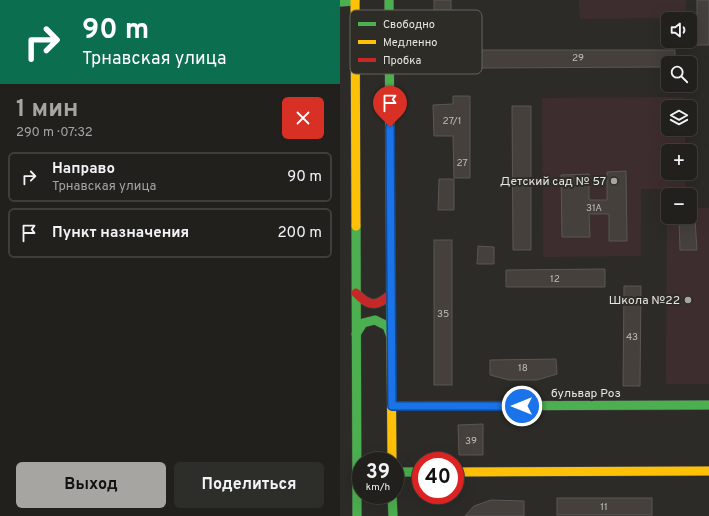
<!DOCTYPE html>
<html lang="ru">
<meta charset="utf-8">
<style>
:root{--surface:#21201d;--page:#2d2d2a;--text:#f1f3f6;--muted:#a2a3a4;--line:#3e3e3b;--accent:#a6a5a1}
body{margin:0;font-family:Overpass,sans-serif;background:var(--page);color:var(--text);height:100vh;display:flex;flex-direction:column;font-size:15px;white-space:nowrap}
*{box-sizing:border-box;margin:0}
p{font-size:13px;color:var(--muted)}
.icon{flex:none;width:22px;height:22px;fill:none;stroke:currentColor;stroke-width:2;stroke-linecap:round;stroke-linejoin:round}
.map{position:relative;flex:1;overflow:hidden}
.side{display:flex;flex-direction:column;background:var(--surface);width:340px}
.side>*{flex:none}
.top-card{background:#0b6e4f;color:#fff;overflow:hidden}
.controls{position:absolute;left:321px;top:12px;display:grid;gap:8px}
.controls a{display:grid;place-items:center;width:36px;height:36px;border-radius:6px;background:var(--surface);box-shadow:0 4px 16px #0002,0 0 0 1px var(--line);font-size:20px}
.speed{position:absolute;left:12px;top:452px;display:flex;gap:8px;font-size:20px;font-weight:700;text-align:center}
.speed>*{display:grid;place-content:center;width:52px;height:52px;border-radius:50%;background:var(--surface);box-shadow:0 4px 16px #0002,0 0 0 1px var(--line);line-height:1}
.speed small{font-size:10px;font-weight:400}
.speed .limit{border:6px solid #d22;background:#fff;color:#111}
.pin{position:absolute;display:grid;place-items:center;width:34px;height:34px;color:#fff;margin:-41px -17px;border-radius:50% 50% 50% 0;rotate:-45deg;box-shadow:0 0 4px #0007}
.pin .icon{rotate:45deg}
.me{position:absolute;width:44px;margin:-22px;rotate:270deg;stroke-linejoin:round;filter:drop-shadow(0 0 3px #0008)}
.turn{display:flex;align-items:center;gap:14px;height:84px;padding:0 16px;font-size:18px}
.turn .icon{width:52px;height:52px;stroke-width:2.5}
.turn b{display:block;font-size:28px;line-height:34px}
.round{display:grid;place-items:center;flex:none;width:42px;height:42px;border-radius:6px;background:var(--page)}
.head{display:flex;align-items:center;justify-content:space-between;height:68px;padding:0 16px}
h1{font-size:24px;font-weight:700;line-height:30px;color:var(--accent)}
.primary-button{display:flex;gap:8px;margin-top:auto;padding:8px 16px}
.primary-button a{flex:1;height:46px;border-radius:6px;background:var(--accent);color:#111;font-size:16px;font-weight:700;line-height:46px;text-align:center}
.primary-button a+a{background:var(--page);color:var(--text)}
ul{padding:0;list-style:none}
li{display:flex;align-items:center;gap:12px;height:50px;margin:0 8px 6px;padding:0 8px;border:2px solid var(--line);border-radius:6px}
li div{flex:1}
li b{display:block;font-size:15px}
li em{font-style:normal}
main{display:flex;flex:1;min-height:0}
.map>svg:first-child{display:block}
.education{fill:#3e2d2f}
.building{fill:#46403c;stroke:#595755}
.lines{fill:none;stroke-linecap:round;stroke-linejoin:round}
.fast-casing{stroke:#464643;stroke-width:10}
.slow-casing{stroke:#464643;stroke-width:10}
.jam-casing{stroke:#464643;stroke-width:10}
.fast{stroke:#4caf50;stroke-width:9}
.slow{stroke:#ffc107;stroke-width:9}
.jam{stroke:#c62828;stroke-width:9}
.route-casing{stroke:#114b97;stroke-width:10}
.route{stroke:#1a73e8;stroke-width:7}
.poi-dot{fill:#a6a5a1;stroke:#2d2c26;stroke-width:1.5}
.labels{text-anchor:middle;stroke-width:4;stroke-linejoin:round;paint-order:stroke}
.number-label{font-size:10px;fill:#c0bdb9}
.poi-label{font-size:12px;fill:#e8e7e3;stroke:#2d2c26;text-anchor:end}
.street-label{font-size:12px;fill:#e8e7e3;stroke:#2d2c26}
.key{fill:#2d2c26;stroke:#65645f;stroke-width:1}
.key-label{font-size:11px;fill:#e8e7e3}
</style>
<main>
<section class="side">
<div class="top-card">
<div class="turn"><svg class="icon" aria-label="right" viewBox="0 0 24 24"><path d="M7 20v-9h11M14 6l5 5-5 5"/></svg><div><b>90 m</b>Трнавская улица</div></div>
</div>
<div class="head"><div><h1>1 мин</h1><p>290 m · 07:32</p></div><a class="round" style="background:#d93025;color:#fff"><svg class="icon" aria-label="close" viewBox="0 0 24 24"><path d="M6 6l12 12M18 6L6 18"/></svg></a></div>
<ul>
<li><svg class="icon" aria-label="right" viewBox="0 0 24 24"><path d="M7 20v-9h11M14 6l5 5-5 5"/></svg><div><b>Направо</b><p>Трнавская улица</p></div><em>90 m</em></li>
<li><svg class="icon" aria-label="arrive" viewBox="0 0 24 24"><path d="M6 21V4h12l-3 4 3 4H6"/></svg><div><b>Пункт назначения</b></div><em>200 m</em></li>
</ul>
<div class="primary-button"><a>Выход</a><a>Поделиться</a></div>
</section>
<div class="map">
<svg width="369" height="516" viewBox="0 0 369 516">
<rect width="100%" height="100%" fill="#2c2b27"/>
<g class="education">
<path d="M239 0H346V18L240 19Z"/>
<path d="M344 97 345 107H328V129H345V151H328V173H345V189H301V256L203 257 202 98Z"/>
<path d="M327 208H328V217H350V208H369V384H326Z"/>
</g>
<g class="building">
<rect x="94" y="0" width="17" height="70"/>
<rect x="357" y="0" width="12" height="45"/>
<path d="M142 50H335V63H328V67L141 68Z"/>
<path d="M113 96H130V178H114L113 136H94L93 105 113 104Z"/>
<path d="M172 106H191V250H173Z"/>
<path d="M286 171 287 241H269V214H249L250 237H222L221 175 249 174V200H267V172Z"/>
<path d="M99 179H114V210H98Z"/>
<path d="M339 219H355L357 250H340Z"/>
<rect x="94" y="240" width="18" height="145"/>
<path d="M138 246 154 247V264H137Z"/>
<path d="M265 269V287H166V270Z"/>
<path d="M284 286H301L300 386H283Z"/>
<path d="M216 359 217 374 197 380H169L150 375V360Z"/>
<path d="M143 424V455H119L118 425Z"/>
<rect x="217" y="498" width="95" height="17"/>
<path d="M151 500 184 501V516H125L134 506Z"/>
</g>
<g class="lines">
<defs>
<g id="fast">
<path d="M49 0 51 335"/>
<path d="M0 2 15 1"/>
<path d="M16 226 17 516"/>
<path d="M16 334 23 323 35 320 47 326 50 334"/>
<path d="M52 406 369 405"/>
<path d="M55 472H81"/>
<path d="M52 495 53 516"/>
</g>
<g id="slow">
<path d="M15 0 16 226"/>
<path d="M51 335 52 461"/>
<path d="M115 472 369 471"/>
</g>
<path id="jam" d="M16 293C29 307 37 307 51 294"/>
</defs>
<use href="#fast" class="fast-casing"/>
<use href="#slow" class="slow-casing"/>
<use href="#jam" class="jam-casing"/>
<use href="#fast" class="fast"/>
<use href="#slow" class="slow"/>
<use href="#jam" class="jam"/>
</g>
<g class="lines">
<defs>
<path id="route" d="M50 127 52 406H182"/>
</defs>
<use href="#route" class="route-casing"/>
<use href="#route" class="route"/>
</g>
<g class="poi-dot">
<circle cx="274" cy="181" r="4"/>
<circle cx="348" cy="300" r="4"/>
</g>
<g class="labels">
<g class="number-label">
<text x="238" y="61">29</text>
<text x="112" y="124">27/1</text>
<text x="122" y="166">27</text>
<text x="254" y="211">31А</text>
<text x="215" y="282">12</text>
<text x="103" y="317">35</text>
<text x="292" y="340">43</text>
<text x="183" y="371">18</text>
<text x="131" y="444">39</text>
<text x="264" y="510">11</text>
</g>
<g class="poi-label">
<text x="266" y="185">Детский сад № 57</text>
<text x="340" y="304">Школа №22</text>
</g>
<g class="street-label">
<text x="246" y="397">бульвар Роз</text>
</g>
</g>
<rect x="10" y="10" width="132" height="64" rx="6" class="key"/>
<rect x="18" y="22" width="18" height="4" fill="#4caf50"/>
<rect x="18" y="40" width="18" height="4" fill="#ffc107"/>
<rect x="18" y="58" width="18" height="4" fill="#c62828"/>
<g class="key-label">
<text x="43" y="28">Свободно</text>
<text x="43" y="46">Медленно</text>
<text x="43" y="64">Пробка</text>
</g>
</svg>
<div class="controls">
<a><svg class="icon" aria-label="sound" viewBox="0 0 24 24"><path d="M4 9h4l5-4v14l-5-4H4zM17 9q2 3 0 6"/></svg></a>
<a><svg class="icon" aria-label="search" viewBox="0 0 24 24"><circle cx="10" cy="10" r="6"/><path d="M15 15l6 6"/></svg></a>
<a><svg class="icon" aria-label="layers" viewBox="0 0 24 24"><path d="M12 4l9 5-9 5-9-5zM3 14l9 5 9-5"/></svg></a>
<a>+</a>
<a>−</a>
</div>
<div class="speed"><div>39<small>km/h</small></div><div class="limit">40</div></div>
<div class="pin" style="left:50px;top:127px;background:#d93025"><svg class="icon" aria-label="arrive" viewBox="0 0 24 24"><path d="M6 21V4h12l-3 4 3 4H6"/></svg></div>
<svg class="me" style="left:182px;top:406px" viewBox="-20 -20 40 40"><circle r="17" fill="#1a73e8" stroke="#fff" stroke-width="3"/><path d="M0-11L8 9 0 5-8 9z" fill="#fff"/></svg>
</div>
</main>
